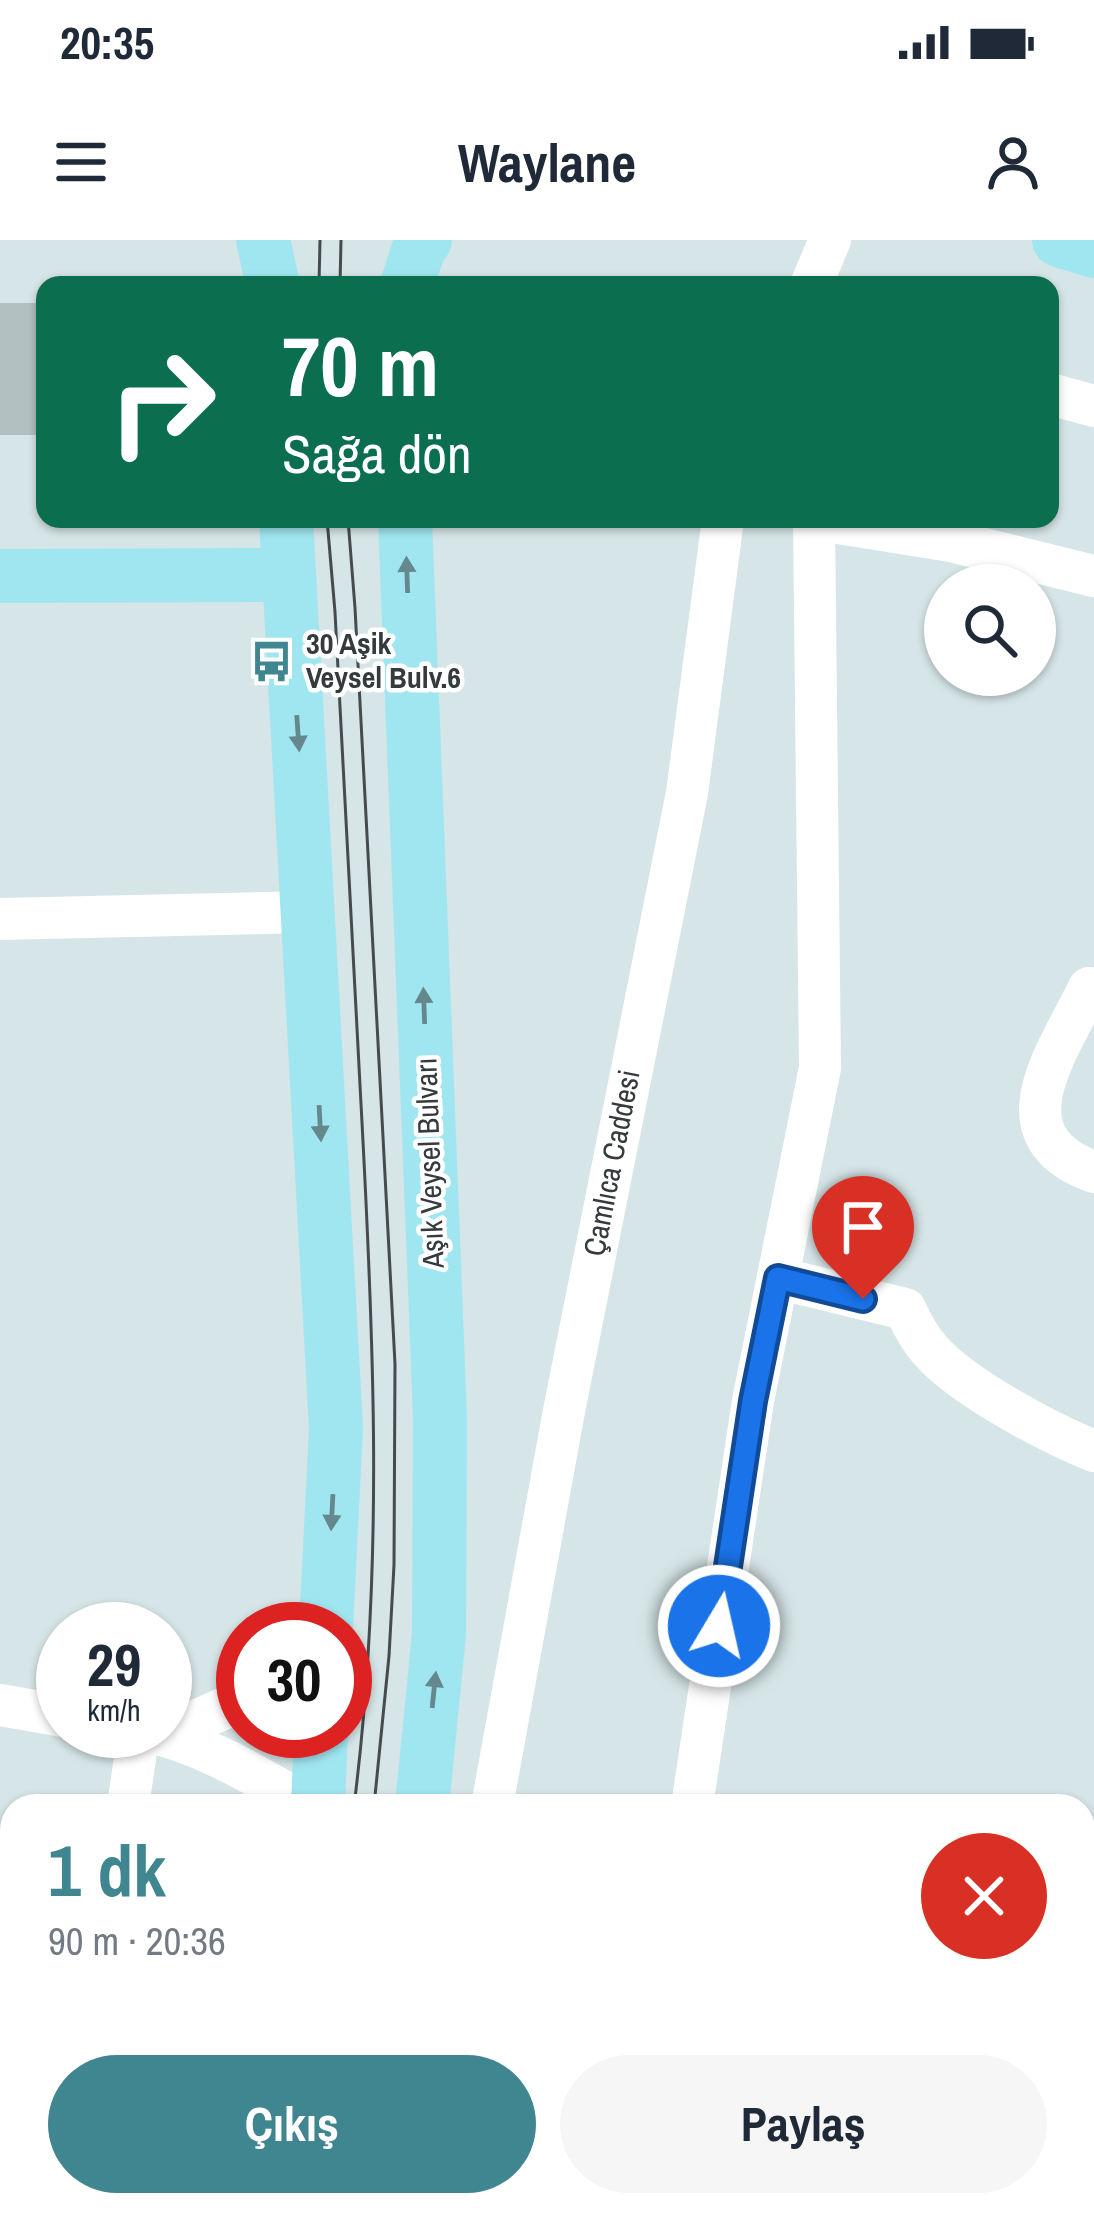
<!DOCTYPE html>
<html lang="tr">
<meta charset="utf-8">
<style>
:root{--surface:#fff;--page:#f6f6f7;--text:#1f2937;--muted:#747a83;--accent:#408690}
body{margin:0;font-family:"Archivo Narrow",sans-serif;background:var(--page);color:var(--text);height:100vh;display:flex;flex-direction:column;font-size:45px;white-space:nowrap}
*{box-sizing:border-box;margin:0}
p{font-size:39px;color:var(--muted)}
.icon{flex:none;width:66px;height:66px;fill:none;stroke:currentColor;stroke-width:2;stroke-linecap:round;stroke-linejoin:round}
.map{position:relative;flex:1;overflow:hidden}
.drawer{position:absolute;left:0px;top:1554px;width:1095px;height:423px;display:flex;flex-direction:column;background:var(--surface);border-radius:36px 36px 0 0;box-shadow:0 3px 9px #0004}
.drawer>*{flex:none}
.hud{position:absolute;left:36px;top:36px;width:1023px;height:252px;border-radius:24px;box-shadow:0 3px 9px #0004;background:#0b6e4f;color:#fff;overflow:hidden}
.controls{position:absolute;left:924px;top:324px;display:grid;gap:24px}
.controls a{display:grid;place-items:center;width:132px;height:132px;border-radius:50%;background:var(--surface);box-shadow:0 3px 9px #0004;font-size:60px}
.speed{position:absolute;left:36px;top:1362px;display:flex;gap:24px;font-size:60px;font-weight:700;text-align:center}
.speed>*{display:grid;place-content:center;width:156px;height:156px;border-radius:50%;background:var(--surface);box-shadow:0 3px 9px #0004;line-height:1}
.speed small{font-size:30px;font-weight:400}
.speed .limit{border:18px solid #d22;background:#fff;color:#111}
.pin{position:absolute;display:grid;place-items:center;width:102px;height:102px;color:#fff;margin:-123px -51px;border-radius:50% 50% 50% 0;rotate:-45deg;box-shadow:0 0 12px #0007}
.pin .icon{rotate:45deg}
.me{position:absolute;width:132px;margin:-66px;rotate:9deg;stroke-linejoin:round;filter:drop-shadow(0 0 9px #0008)}
.turn{display:flex;align-items:center;gap:42px;height:252px;padding:0 48px;font-size:54px}
.turn .icon{width:156px;height:156px;stroke-width:2.5}
.turn b{display:block;font-size:84px;line-height:102px}
.round{display:grid;place-items:center;flex:none;width:126px;height:126px;border-radius:63px;background:var(--page)}
.overview{display:flex;align-items:center;justify-content:space-between;height:204px;padding:0 48px}
h1{font-size:72px;font-weight:800;line-height:90px;color:var(--accent)}
.primary-button{display:flex;gap:24px;margin-top:auto;padding:24px 48px}
.primary-button a{flex:1;height:138px;border-radius:72px;background:var(--accent);color:#fff;font-size:48px;font-weight:800;line-height:138px;text-align:center}
.primary-button a+a{background:var(--page);color:var(--text)}
.status{display:flex;justify-content:space-between;align-items:center;height:84px;padding:0 60px;background:var(--surface);direction:ltr}
.status svg{height:33px;fill:currentColor}
header{display:flex;justify-content:space-between;align-items:center;height:156px;padding:0 48px;background:var(--surface);font-size:54px;font-weight:800}
.map>svg:first-child{display:block}
.building{fill:#b2c0c2}
.lines{fill:none;stroke-linecap:round;stroke-linejoin:round}
.minor{stroke:#fff;stroke-width:42}
.major{stroke:#a0e6f1;stroke-width:54}
.tram{stroke:#464c4e;stroke-width:3}
.oneway{fill:#65888d}
.route-casing{stroke:#114b97;stroke-width:30}
.route{stroke:#1a73e8;stroke-width:21}
.labels{text-anchor:middle;stroke-width:9;stroke-linejoin:round;paint-order:stroke}
.poi-label{font-size:30px;font-weight:bold;fill:#353b3c;stroke:#fff;text-anchor:start}
.street-label{font-size:30px;fill:#353b3c;stroke:#fff}
</style>
<div class="status"><b>20:35</b><svg viewBox="0 0 49 12"><path d="M0 12V9h3v3zM5 12V6h3v6zM10 12V3h3v9zM15 12V0h3v12zM26 1h20v11H26zM47 4h2v5h-2z"/></svg></div>
<header><svg class="icon" aria-label="menu" viewBox="0 0 24 24"><path d="M4 6h16M4 12h16M4 18h16"/></svg>Waylane<svg class="icon" aria-label="person" viewBox="0 0 24 24"><circle cx="12" cy="8" r="4"/><path d="M4 21q1-7 8-7t8 7"/></svg></header>
<div class="map">
<svg width="1094" height="1975" viewBox="0 0 1094 1975">
<rect width="100%" height="100%" fill="#d6e5e7"/>
<g class="building">
<rect x="0" y="63" width="45" height="132"/>
<path d="M0 1685H12V1835L0 1838Z"/>
<path d="M0 1913 12 1924V1965H21L20 1975H0Z"/>
</g>
<g class="lines">
<g class="minor">
<path d="M811 45 830 0"/>
<path d="M1050 154 1094 166"/>
<path d="M813 279 951 301 1094 336"/>
<path d="M0 679 309 672"/>
<path d="M1089 748C1058 812 994 896 1094 932"/>
<path d="M778 1038 905 1069C912 1084 919 1098 930 1110 962 1147 1049 1193 1094 1211"/>
<path d="M0 1465 63 1476"/>
<path d="M145 1491C203 1503 258 1537 309 1566"/>
<path d="M164 1495 243 1460"/>
<path d="M128 1566 139 1491"/>
<path d="M492 1566 564 1171 687 553 723 279"/>
<path d="M692 1566 753 1161 820 828 814 279"/>
<path d="M1084 1899 1094 1911"/>
<path d="M72 1975 74 1965"/>
</g>
<g class="major">
<path d="M263 0 273 45"/>
<path d="M1059 0 1094 11"/>
<path d="M407 45 419 8 425 0"/>
<path d="M286 279 336 1188 326 1389"/>
<path d="M405 279 440 1178 439 1394 422 1566"/>
<path d="M0 336 288 335"/>
<path d="M318 1566 321 1491"/>
<path d="M209 1975 213 1965"/>
<path d="M265 1975 267 1965"/>
<path d="M365 1975 367 1965"/>
</g>
<g class="tram">
<path d="M319 45 320 0"/>
<path d="M340 45 341 0"/>
<path d="M327 279 335 372C344 536 353 700 361 864 374 1102 384 1329 354 1566"/>
<path d="M348 279 355 368 395 1124 394 1325 389 1416 374 1566"/>
<path d="M298 1975 299 1965"/>
<path d="M318 1975 320 1965"/>
</g>
</g>
<defs><path id="oneway-solid" d="M-6-.8H1V-3.2L6.5 0L1 3.2V.8H-6Z" transform="scale(3)"/></defs>
<g class="oneway">
<use href="#oneway-solid" transform="translate(407 335) rotate(-92)"/>
<use href="#oneway-solid" transform="translate(298 493) rotate(86)"/>
<use href="#oneway-solid" transform="translate(424 766) rotate(-92)"/>
<use href="#oneway-solid" transform="translate(320 883) rotate(87)"/>
<use href="#oneway-solid" transform="translate(332 1272) rotate(93)"/>
<use href="#oneway-solid" transform="translate(434 1450) rotate(-84)"/>
</g>
<g class="lines">
<defs>
<path id="route" d="M719 1386 753 1161 778 1038 863 1059"/>
</defs>
<use href="#route" class="route-casing"/>
<use href="#route" class="route"/>
</g>
<defs>
<symbol id="bus-bare" viewBox="-9 -9 18 18"><path d="M-5-6H5V4H4V6H2V4H-2V6H-4V4H-5ZM-3.5-4V0h7V-4ZM-3.5 1.2v1.5H-2V1.2ZM2 1.2v1.5H3.5V1.2Z" fill="#408690" stroke="#fff" stroke-width="2.5" paint-order="stroke"/></symbol>
</defs>
<g fill-rule="evenodd">
<use href="#bus-bare" x="242" y="392" width="59" height="59"/>
</g>
<g class="labels">
<g class="poi-label">
<text x="306" y="414">30 Aşik<tspan x="306" dy="34">Veysel Bulv.6</tspan></text>
</g>
<g class="street-label">
<text transform="translate(430 923) rotate(-92)" y="10">Aşık Veysel Bulvarı</text>
<text transform="translate(612 923) rotate(-79)" y="10">Çamlıca Caddesi</text>
</g>
</g>
</svg>
<div class="controls">
<a><svg class="icon" aria-label="search" viewBox="0 0 24 24"><circle cx="10" cy="10" r="6"/><path d="M15 15l6 6"/></svg></a>
</div>
<div class="speed"><div>29<small>km/h</small></div><div class="limit">30</div></div>
<div class="pin" style="left:863px;top:1059px;background:#d93025"><svg class="icon" aria-label="arrive" viewBox="0 0 24 24"><path d="M6 21V4h12l-3 4 3 4H6"/></svg></div>
<svg class="me" style="left:719px;top:1386px" viewBox="-20 -20 40 40"><circle r="17" fill="#1a73e8" stroke="#fff" stroke-width="3"/><path d="M0-11L8 9 0 5-8 9z" fill="#fff"/></svg>
<div class="hud">
<div class="turn"><svg class="icon" aria-label="right" viewBox="0 0 24 24"><path d="M7 20v-9h11M14 6l5 5-5 5"/></svg><div><b>70 m</b>Sağa dön</div></div>
</div>
<section class="drawer">
<div class="overview"><div><h1>1 dk</h1><p>90 m · 20:36</p></div><a class="round" style="background:#d93025;color:#fff"><svg class="icon" aria-label="close" viewBox="0 0 24 24"><path d="M6 6l12 12M18 6L6 18"/></svg></a></div>
<div class="primary-button"><a>Çıkış</a><a>Paylaş</a></div>
</section>
</div>
